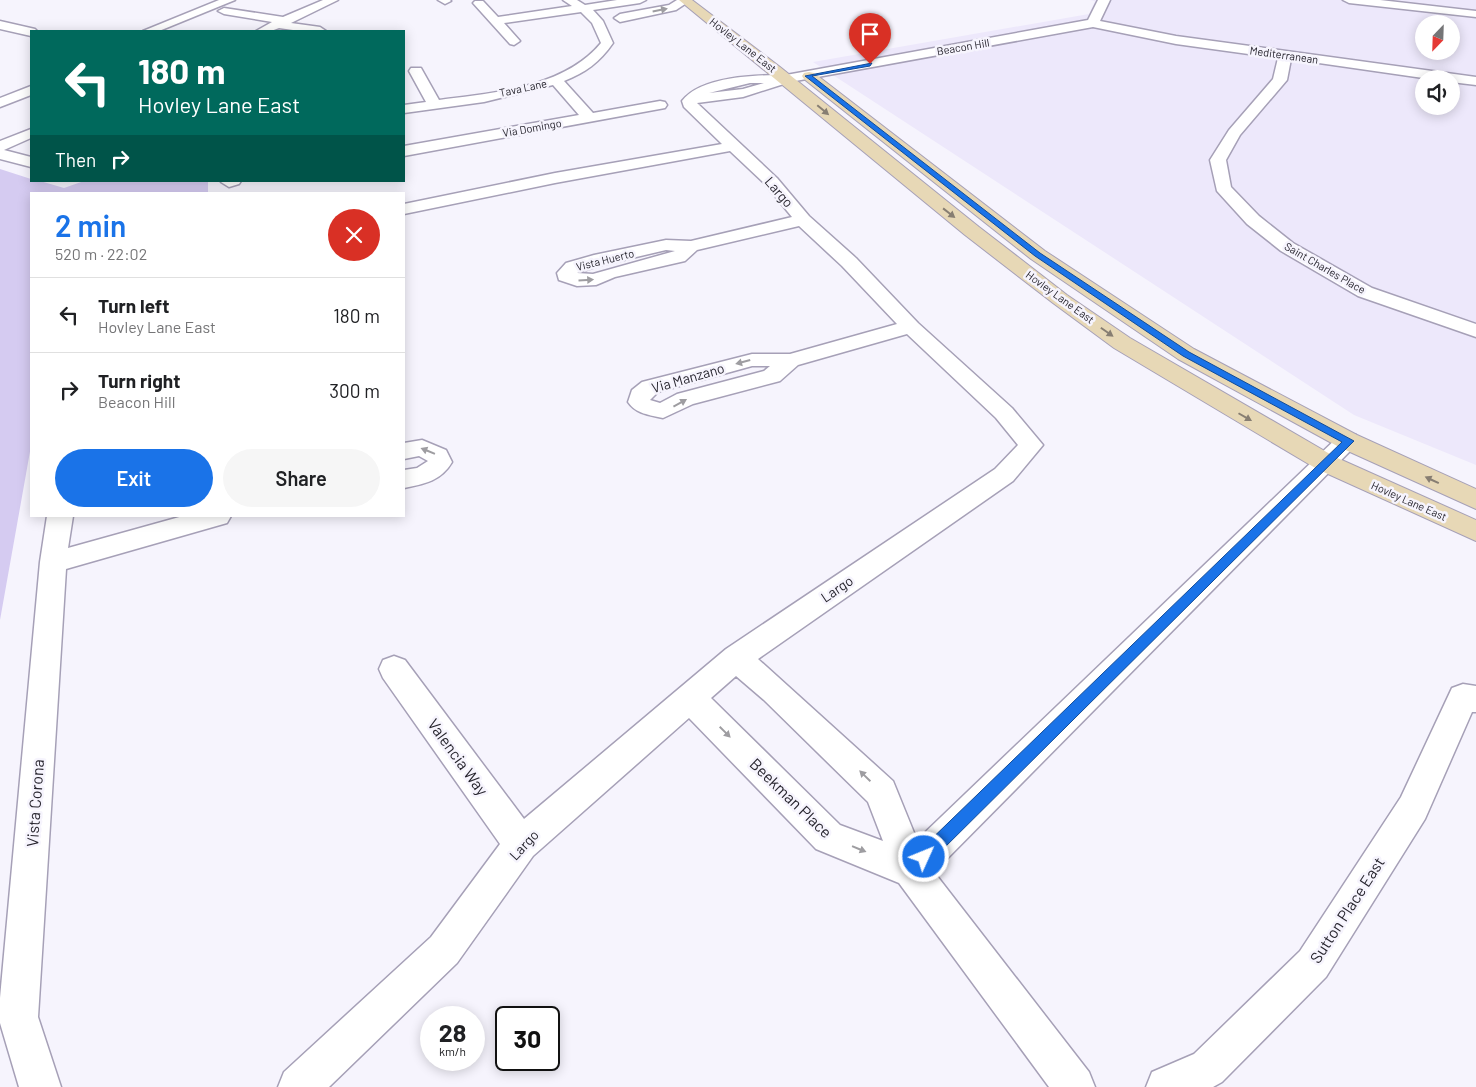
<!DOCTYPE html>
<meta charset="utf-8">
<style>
:root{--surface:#fff;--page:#f6f6f6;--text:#202124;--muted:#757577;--line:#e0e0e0;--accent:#1a73e8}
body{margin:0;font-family:Barlow,sans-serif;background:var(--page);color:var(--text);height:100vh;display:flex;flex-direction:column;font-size:19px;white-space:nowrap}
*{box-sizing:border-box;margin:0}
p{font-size:16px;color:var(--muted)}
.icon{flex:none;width:28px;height:28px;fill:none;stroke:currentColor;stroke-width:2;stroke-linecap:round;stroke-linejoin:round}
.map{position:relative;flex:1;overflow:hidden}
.side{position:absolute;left:30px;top:192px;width:375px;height:325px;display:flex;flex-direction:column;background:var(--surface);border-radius:0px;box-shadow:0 2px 12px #0003}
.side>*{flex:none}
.top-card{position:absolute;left:30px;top:30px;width:375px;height:152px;border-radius:0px;box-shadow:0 2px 12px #0003;background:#00695c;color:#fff;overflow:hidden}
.needle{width:32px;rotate:203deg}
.buttons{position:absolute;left:1415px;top:15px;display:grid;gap:10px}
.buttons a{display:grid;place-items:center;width:45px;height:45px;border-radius:50%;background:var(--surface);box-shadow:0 2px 12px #0003;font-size:25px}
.speed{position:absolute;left:420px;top:1006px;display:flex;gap:10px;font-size:25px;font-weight:700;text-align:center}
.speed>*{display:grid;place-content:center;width:65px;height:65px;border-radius:50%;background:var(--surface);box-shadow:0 2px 12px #0003;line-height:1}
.speed small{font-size:12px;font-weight:400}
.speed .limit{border:2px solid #111;border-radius:8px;background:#fff;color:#111}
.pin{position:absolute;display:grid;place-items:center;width:42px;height:42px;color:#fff;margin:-51px -21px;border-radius:50% 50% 50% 0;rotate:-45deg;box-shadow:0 0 5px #0007}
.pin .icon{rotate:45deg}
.me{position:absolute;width:55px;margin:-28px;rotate:46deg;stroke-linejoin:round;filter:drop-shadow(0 0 4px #0008)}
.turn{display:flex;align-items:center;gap:18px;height:105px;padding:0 25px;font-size:22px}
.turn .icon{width:65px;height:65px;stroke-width:2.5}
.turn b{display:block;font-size:35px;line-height:42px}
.then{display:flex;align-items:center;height:48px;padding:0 25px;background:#0003;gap:10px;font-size:19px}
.round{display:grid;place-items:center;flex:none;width:52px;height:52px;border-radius:26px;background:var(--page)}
.summary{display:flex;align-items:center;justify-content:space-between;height:85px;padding:0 25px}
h1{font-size:30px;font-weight:600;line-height:38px;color:var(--accent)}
.button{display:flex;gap:10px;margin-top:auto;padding:10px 25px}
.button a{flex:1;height:58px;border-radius:30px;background:var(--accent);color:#fff;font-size:20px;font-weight:600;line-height:58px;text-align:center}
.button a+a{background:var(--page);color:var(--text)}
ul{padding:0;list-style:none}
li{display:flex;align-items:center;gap:15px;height:75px;padding:0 25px;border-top:1px solid var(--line)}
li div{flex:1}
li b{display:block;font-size:19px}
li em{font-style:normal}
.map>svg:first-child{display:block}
.built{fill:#ede8fb;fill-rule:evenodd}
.green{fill:#d5cbf1}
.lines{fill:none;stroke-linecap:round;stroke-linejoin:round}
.minor-casing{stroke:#a6a0b7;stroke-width:3}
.secondary-casing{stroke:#a6a0b7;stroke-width:2}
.minor{fill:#fff;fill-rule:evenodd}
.secondary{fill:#e7d8b6;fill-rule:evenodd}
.oneway{fill:#9e9da1}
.oneway2{fill:#877e72}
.route{fill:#1a73e8;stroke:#114b97}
.labels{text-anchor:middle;stroke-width:5;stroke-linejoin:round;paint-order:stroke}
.far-street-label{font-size:11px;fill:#27252e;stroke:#f6f4fd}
.street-label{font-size:14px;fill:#27252e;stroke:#f6f4fd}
.near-street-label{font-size:16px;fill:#27252e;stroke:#f6f4fd}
</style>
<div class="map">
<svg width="1476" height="1087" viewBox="0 0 1476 1087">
<rect width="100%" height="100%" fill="#f6f4fd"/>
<path class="built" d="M1090 0H1476V465L1354 415 813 62 1089 14 1095 1ZM1424 24H1451V51H1424ZM1424 79H1451V106H1424Z"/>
<path class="green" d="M0 169 31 179V181H40L64 188 84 181H208V194H31V446L0 620Z"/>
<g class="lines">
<defs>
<g id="minor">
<path d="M219 0H235L159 31H143Z"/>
<path d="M323 0H338L291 23 320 27 326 31H300L279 28 271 31H256L272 22 224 14 218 11 224 8 283 17Z"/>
<path d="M438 0H450L451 1 445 4Z"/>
<path d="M563 0H577L585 5 617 0H646L640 3 593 10 603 21 613 43C600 62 585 73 564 81L593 113 660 101 665 102 667 105 665 108 404 156V146L579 115 553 85 484 102 404 113V105L426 102 409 71 411 68H421L439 100C493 93 564 88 601 43L592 23 581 12 504 23 520 41 514 45 510 44 473 3 475 1H483L498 17 572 6Z"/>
<path d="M677 0H691L676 10 620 22 614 18 620 14 669 5Z"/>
<path d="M1098 0H1110L1100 21 1176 36 1476 77V85L1451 82V79H1430L1291 59 1287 80 1240 135 1226 160 1231 187 1259 216 1293 243 1372 288 1476 324V337L1358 296 1281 251 1247 224 1217 191 1210 160 1229 130 1273 79 1278 58 1176 44 1093 27 790 82 743 97 697 103 777 178 809 216 856 258 918 323 1012 408 1043 445 1013 481 758 659 893 781 917 840 1340 435 1348 433 1356 435 1360 441 934 872 1089 1072 1095 1087H1049L899 883 816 849 689 718 533 856 457 963 329 1087H278L284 1072 431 937 500 844 383 678 379 669 383 660 394 656 405 660 524 819 726 649 995 469 1018 445 996 418 907 334 798 365 780 381 693 404 663 418C650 415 636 414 628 402L632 390 642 382 752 354H790L897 324 842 266 799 226 697 250 685 261 615 277 596 285 577 286 559 280 557 273 566 263 594 255 666 240 691 241 792 217 765 184 730 151 555 183 404 214V204L555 173 722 144 684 107 682 101C701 76 757 75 786 75L1088 20ZM750 83H764L743 89 709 93ZM666 250 675 251 593 274 577 273 598 266ZM752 366H770L764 371 677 394 660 403 650 400 658 392ZM736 676 764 700 868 802 883 841 840 825 711 698Z"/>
<path d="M1343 0H1380L1476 11V17L1349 3Z"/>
<path d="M0 21 35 29 37 31H31V36L0 29Z"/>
<path d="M31 86V95L0 107V98Z"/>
<path d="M31 129V138L4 150 31 157V167L0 159V141Z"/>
<path d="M241 181 239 184 229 187 221 182Z"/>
<path d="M422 440 446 450 452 462C441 481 424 484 404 488V470L417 468 428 461 419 456 404 459V443Z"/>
<path d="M47 516H73L68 548 183 516H231L227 523 66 569 38 1017 61 1087H19L0 1023V998L40 562Z"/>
<path d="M1463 684 1476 686V712H1472L1425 819 1326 977 1222 1082 1213 1087H1146L1152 1072 1194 1054 1300 951 1401 797 1452 688Z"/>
</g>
<g id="secondary">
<path d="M679 0H692L780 67 979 227 1067 295 1130 338 1335 457 1476 520V541L1317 469 1114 348 1053 303 965 235Z"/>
<path d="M809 72 814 73 1045 251 1194 349 1357 435 1476 489V509L1339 447 1178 359 1031 259 804 79 802 76 804 73Z"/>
</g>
</defs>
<use href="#minor" class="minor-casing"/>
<use href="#secondary" class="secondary-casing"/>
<use href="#minor" class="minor"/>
<use href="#secondary" class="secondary"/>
</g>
<defs><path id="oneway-solid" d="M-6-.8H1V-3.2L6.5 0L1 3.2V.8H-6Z" transform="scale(1.25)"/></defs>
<g class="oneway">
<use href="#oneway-solid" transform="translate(660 10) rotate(-11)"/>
<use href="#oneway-solid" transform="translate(586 280) rotate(-3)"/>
<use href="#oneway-solid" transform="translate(743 362) rotate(165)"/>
<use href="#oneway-solid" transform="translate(680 403) rotate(-29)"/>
<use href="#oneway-solid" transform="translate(428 451) rotate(-158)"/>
<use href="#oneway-solid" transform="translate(725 732) rotate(45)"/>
<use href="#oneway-solid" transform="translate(865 776) rotate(-136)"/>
<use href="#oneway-solid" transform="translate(859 849) rotate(22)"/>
</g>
<g class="oneway2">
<use href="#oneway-solid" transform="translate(823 110) rotate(40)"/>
<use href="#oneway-solid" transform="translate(949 213) rotate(38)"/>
<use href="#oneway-solid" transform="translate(1107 332) rotate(35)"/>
<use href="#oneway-solid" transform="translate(1245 417) rotate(30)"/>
<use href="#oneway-solid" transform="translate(1432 480) rotate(-155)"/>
</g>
<path class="route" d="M872 63 870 66 812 76 1040 253 1189 352 1354 441 930 862 924 864 919 862 917 857 919 851 1342 442 1183 356 1035 256 805 76Z"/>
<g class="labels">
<g class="far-street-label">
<text transform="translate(743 45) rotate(38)" y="4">Hovley Lane East</text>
<text transform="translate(963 47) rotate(-10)" y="4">Beacon Hill</text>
<text transform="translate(1284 55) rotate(8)" y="4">Mediterranean</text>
<text transform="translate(523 88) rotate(-12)" y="4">Tava Lane</text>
<text transform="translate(532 128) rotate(-10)" y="4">Via Domingo</text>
<text transform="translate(605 260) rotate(-14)" y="4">Vista Huerto</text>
<text transform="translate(1325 268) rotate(30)" y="4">Saint Charles Place</text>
<text transform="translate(1060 297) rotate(36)" y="4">Hovley Lane East</text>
<text transform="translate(1409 501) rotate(24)" y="4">Hovley Lane East</text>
</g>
<g class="street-label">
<text transform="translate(779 192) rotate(49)" y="5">Largo</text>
<text transform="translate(688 378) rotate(-16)" y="5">Via Manzano</text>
<text transform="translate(837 589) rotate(-34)" y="5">Largo</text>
<text transform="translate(524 845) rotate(-47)" y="5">Largo</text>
</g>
<g class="near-street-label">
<text transform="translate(458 757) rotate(54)" y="6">Valencia Way</text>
<text transform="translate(791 798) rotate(44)" y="6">Beekman Place</text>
<text transform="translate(35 803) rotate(-86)" y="6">Vista Corona</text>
<text transform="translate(1347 910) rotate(-57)" y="6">Sutton Place East</text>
</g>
</g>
</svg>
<div class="buttons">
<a><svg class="needle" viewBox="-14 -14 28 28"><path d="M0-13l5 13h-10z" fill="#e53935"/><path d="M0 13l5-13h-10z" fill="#757577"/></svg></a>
<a><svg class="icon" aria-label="sound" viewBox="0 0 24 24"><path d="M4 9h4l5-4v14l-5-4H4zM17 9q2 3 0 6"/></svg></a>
</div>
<div class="speed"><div>28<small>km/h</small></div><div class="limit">30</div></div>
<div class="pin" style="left:870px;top:64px;background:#d93025"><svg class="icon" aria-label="arrive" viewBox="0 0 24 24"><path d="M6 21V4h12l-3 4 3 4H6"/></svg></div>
<svg class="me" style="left:924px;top:857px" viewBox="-20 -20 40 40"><circle r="17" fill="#1a73e8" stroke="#fff" stroke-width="3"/><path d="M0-11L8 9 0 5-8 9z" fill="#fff"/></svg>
<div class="top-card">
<div class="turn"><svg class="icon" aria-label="left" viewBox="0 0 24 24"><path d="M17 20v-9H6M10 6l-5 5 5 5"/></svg><div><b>180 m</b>Hovley Lane East</div></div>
<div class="then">Then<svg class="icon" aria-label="right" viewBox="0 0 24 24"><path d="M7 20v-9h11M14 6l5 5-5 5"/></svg></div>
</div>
<section class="side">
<div class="summary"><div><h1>2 min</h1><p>520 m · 22:02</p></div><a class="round" style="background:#d93025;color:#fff"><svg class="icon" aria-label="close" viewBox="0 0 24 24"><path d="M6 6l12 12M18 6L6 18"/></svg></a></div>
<ul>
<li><svg class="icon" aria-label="left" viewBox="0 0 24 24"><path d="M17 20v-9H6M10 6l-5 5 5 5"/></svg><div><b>Turn left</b><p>Hovley Lane East</p></div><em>180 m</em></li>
<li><svg class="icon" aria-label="right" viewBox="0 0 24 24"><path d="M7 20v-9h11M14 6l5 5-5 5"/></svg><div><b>Turn right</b><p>Beacon Hill</p></div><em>300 m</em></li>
</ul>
<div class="button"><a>Exit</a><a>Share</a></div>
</section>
</div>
